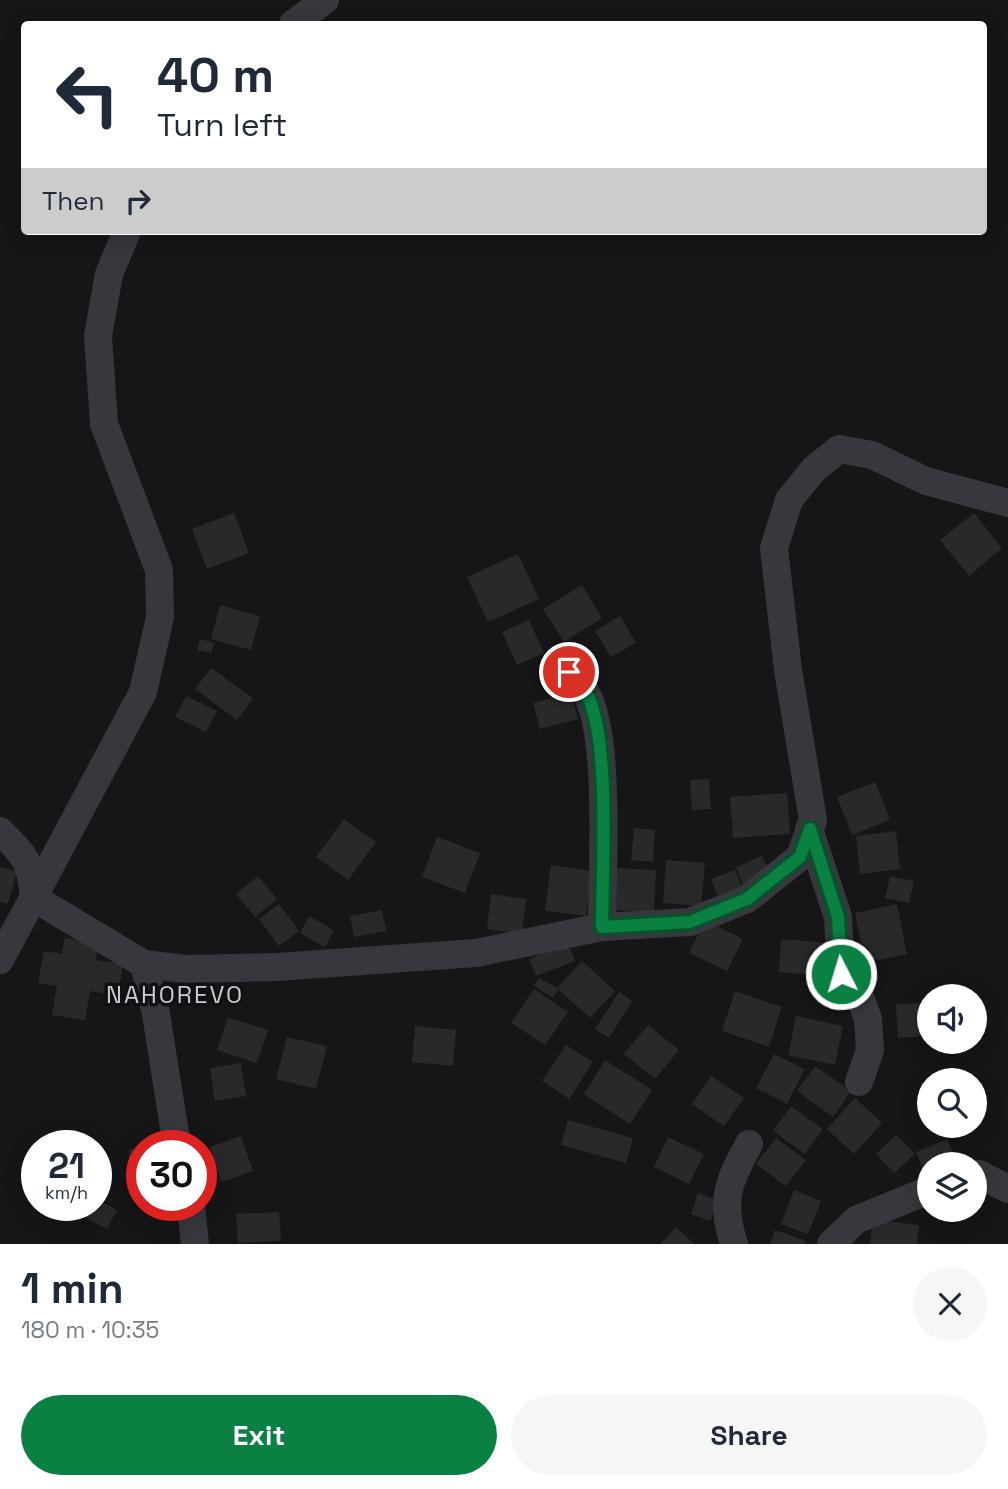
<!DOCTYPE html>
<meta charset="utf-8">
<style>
:root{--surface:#fff;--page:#f6f6f7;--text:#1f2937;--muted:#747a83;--accent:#0b8043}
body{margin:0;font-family:"Space Grotesk",sans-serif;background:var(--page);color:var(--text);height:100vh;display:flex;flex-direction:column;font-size:26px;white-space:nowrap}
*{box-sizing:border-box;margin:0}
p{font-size:23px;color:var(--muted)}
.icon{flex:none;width:38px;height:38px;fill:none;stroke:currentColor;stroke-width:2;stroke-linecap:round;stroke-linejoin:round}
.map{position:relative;height:1244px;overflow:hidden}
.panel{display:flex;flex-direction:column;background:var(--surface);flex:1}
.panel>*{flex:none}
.guide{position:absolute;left:21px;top:21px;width:966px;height:214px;border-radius:7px;box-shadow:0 4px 18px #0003;background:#fff;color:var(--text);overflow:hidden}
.fabs{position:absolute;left:917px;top:984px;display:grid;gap:14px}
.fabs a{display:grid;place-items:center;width:70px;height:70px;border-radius:50%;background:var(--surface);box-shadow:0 4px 18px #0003;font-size:35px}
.speed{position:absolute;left:21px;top:1130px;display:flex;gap:14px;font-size:35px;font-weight:700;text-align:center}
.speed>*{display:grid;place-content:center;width:91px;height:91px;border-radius:50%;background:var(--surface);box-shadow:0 4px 18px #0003;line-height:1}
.speed small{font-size:18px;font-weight:400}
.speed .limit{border:10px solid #d22;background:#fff;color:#111}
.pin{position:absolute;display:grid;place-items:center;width:60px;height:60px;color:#fff;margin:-30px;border:4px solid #fff;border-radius:50%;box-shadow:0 2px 7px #0007}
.me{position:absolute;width:77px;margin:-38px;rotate:355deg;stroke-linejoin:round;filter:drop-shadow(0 0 5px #0008)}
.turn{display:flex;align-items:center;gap:24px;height:147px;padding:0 21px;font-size:32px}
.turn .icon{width:91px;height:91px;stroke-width:2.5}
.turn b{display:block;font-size:49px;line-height:60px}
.then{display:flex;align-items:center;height:66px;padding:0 21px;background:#0003;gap:14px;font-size:26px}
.round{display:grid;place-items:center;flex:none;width:74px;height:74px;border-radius:37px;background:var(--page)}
.overview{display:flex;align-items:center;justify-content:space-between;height:119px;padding:0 21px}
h1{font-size:42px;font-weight:600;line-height:52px}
.cta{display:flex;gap:14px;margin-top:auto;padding:14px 21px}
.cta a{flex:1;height:80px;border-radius:42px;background:var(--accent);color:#fff;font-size:28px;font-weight:600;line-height:80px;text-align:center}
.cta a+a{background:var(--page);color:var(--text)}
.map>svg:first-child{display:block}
.building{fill:#29292c}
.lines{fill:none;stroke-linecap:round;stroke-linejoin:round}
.minor{stroke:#37383d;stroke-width:28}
.route-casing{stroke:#07532c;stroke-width:18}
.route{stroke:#0b8043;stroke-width:12}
.labels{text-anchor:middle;stroke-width:7;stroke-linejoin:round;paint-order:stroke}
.quarter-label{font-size:24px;letter-spacing:2px;fill:#c9ccd4;stroke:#111113}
</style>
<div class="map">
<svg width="1008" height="1244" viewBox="0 0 1008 1244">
<rect width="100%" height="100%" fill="#161618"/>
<g class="building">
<path d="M234 513 249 553 207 569 192 529Z"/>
<path d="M974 513 1002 548 969 576 940 540Z"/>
<path d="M518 554 539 599 488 622 467 577Z"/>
<path d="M582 585 602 618 564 642 543 609Z"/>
<path d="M220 605 260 616 251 650 211 639Z"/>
<path d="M620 616 636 643 611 657 595 631Z"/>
<path d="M529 620 544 653 517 665 502 632Z"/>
<path d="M200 639 214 643 211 653 197 650Z"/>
<path d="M211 668 253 698 237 720 195 689Z"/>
<path d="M571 692 578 719 540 729 533 703Z"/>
<path d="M186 696 217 711 206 732 175 717Z"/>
<path d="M709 779 711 809 692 810 690 780Z"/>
<path d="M875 782 890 820 852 835 837 797Z"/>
<path d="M787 793 790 834 733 838 730 797Z"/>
<path d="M344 819 376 842 348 880 316 857Z"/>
<path d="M634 828 655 830 653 862 631 860Z"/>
<path d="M896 831 900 869 860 874 856 836Z"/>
<path d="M437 837 480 853 465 893 422 877Z"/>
<path d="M762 856 770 875 743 886 736 867Z"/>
<path d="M666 860 705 863 701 906 663 903Z"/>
<path d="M551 865 592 871 586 916 545 911Z"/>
<path d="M0 867 17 871 8 904 0 902Z"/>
<path d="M616 868 656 870 654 912 615 910Z"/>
<path d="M735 870 743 890 719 899 711 879Z"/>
<path d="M258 876 277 899 255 917 236 894Z"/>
<path d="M890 876 914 881 909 903 885 898Z"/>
<path d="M491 894 526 899 522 934 487 929Z"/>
<path d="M279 904 299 931 279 946 259 919Z"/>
<path d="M897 904 907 954 865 963 855 913Z"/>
<path d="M382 910 386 931 354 937 350 916Z"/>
<path d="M309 916 334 930 325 947 300 933Z"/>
<path d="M705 920 743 939 727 971 689 953Z"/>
<path d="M65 938 98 943 96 960 123 964 118 996 90 991 85 1020 52 1015 57 986 38 983 44 951 62 954Z"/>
<path d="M781 939 828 943 826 976 779 972Z"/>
<path d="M568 943 575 961 536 976 529 959Z"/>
<path d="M582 961 615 991 590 1018 558 989 553 998 534 986 539 978 557 988Z"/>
<path d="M534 989 568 1012 545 1045 511 1023Z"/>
<path d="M735 991 782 1007 769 1047 722 1031Z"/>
<path d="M619 992 632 1001 609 1038 595 1029Z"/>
<path d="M922 1003 924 1036 898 1038 896 1004Z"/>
<path d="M796 1016 843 1026 835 1065 788 1055Z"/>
<path d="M228 1017 268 1030 257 1063 217 1050Z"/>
<path d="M648 1025 679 1050 655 1079 624 1054Z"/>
<path d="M415 1026 456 1030 453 1066 412 1062Z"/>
<path d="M287 1037 327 1046 316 1089 276 1079Z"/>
<path d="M566 1045 593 1062 569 1099 542 1081Z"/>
<path d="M774 1054 805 1069 787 1104 756 1088Z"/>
<path d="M605 1060 652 1090 630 1124 584 1094Z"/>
<path d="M241 1063 246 1096 215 1101 210 1068Z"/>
<path d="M815 1066 851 1091 833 1117 797 1091Z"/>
<path d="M711 1076 744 1098 724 1126 692 1104Z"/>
<path d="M855 1098 882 1123 854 1154 827 1129Z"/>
<path d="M791 1106 823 1129 805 1154 773 1131Z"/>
<path d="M568 1120 633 1138 626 1163 561 1145Z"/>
<path d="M896 1135 915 1154 894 1173 876 1154Z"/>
<path d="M241 1136 253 1171 221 1182 210 1147Z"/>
<path d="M668 1137 704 1154 689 1184 654 1167Z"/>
<path d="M776 1138 806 1160 786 1186 756 1164Z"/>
<path d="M947 1139 958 1164H929V1183L916 1152Z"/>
<rect x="129" y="1149" width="13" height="35"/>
<path d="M794 1190 821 1201 808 1234 781 1224Z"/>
<path d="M698 1193 718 1200 710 1221 691 1214Z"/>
<path d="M96 1199 117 1210 107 1229 79 1214 83 1206H96Z"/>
<path d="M279 1212 281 1241 238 1243 236 1214Z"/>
<path d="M873 1219 919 1225 917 1244H870Z"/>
<path d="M676 1227 694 1244H660Z"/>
<path d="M775 1230 806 1241 805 1244H770Z"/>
</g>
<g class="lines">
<g class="minor">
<path d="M293 24 325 0"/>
<path d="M569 672C575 678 582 685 586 693 611 735 602 874 602 927"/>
<path d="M809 829 838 917 841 974 862 1002 868 1019 870 1050 859 1082"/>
<path d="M0 831C25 856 31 861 34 898L144 964 185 969 277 967 476 953 602 927 690 922 747 899 800 857 813 820 788 670 774 548 789 500 814 469 839 449 872 455 926 481 1008 503"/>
<path d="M0 960 143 692 160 617 159 570 104 424 98 336 109 274 127 231"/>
<path d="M144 964 156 1014 177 1146"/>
<path d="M975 1174H979L1008 1189"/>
<path d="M191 1206 195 1244"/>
<path d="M734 1244C720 1201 728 1182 749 1144"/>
<path d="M831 1244 856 1220 929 1190"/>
</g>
</g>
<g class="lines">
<defs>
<path id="route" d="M569 672C575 678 582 685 586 693 611 735 602 874 602 927L690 922 747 899 800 857 810 829 838 917 841 974"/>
</defs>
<use href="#route" class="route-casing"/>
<use href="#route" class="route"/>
</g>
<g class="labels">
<g class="quarter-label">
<text x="175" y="1003">NAHOREVO</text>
</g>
</g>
</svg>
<div class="fabs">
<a><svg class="icon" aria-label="sound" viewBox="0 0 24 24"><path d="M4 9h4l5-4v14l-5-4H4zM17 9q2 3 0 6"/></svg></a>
<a><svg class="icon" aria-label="search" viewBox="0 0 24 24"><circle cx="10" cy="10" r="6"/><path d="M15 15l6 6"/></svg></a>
<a><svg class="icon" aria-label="layers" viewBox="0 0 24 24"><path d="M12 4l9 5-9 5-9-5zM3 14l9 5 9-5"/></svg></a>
</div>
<div class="speed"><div>21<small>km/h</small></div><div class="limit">30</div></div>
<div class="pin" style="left:569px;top:672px;background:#d93025"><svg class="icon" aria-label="arrive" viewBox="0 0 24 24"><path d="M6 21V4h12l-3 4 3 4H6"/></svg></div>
<svg class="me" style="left:841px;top:974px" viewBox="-20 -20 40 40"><circle r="17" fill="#0b8043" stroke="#fff" stroke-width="3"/><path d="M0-11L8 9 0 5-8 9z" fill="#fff"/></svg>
<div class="guide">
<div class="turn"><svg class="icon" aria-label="left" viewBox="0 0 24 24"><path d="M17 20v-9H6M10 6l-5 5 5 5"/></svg><div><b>40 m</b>Turn left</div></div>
<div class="then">Then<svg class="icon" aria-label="right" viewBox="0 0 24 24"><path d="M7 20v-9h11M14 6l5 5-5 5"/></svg></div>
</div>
</div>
<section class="panel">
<div class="overview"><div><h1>1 min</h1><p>180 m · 10:35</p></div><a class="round"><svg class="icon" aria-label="close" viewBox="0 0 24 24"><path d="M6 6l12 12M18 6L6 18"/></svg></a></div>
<div class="cta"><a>Exit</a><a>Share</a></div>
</section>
